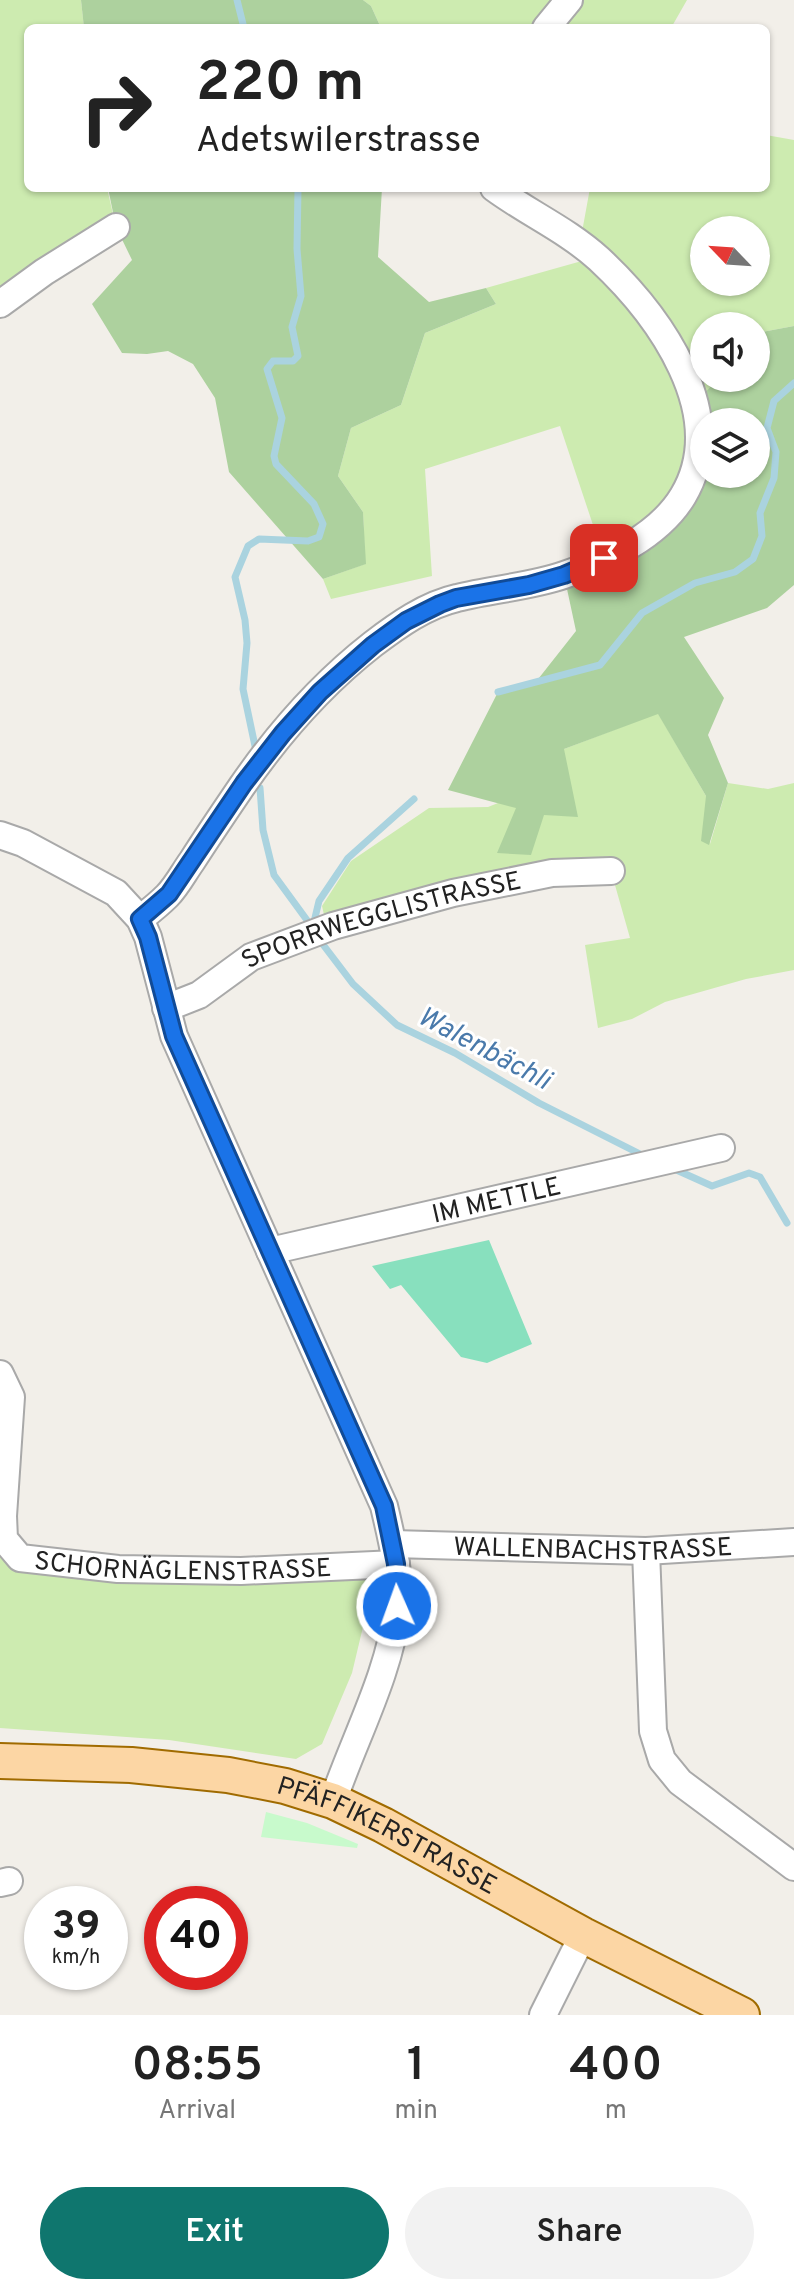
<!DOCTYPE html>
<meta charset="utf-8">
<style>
:root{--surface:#fff;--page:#f2f2f2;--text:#222;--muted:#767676;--accent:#0f766e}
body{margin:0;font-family:Overpass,sans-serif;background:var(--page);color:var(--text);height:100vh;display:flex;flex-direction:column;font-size:30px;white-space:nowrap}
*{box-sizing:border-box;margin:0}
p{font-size:26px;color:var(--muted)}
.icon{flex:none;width:44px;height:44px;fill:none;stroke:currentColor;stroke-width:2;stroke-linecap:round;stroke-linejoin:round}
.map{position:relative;height:2015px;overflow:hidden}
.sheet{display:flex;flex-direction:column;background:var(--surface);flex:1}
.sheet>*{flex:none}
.banner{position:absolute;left:24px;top:24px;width:746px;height:168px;border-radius:12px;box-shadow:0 2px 6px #0004;background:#fff;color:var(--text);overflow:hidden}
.needle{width:52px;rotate:295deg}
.tools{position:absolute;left:690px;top:216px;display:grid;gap:16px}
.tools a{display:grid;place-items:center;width:80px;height:80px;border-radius:50%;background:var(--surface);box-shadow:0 2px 6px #0004;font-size:40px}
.speed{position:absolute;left:24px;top:1886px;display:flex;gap:16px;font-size:40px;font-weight:700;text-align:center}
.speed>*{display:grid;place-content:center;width:104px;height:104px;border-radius:50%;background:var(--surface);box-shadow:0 2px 6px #0004;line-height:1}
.speed small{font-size:20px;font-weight:400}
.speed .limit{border:12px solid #d22;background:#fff;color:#111}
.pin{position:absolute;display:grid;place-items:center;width:68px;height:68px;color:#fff;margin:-34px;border-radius:16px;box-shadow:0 4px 12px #0006}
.me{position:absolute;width:88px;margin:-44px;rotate:358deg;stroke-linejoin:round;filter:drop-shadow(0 0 6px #0008)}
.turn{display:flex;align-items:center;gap:28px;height:168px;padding:0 40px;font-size:36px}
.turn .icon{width:104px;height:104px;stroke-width:2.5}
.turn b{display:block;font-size:56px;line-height:68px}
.eta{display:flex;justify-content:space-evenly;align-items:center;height:136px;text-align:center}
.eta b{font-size:48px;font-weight:600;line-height:56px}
.cta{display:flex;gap:16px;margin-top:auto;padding:16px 40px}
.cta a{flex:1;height:92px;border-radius:48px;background:var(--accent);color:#fff;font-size:32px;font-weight:600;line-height:92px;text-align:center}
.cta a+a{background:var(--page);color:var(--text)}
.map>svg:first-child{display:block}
.grass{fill:#cdebb0;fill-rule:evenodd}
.forest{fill:#add19e;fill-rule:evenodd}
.park{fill:#c8facc}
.pitch{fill:#88e0be}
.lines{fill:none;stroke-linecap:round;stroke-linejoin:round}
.stream{stroke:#aad3df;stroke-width:7}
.minor-casing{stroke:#a9a9a9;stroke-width:30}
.major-casing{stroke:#a06b00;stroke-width:38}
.minor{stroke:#fff;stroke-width:26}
.major{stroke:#fcd6a4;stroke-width:34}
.route-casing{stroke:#114b97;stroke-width:20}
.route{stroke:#1a73e8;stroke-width:14}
.labels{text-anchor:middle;stroke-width:6;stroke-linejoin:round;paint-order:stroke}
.street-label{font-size:26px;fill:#222;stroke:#fff}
.water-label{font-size:28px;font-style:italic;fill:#4a7aab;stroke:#fff}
</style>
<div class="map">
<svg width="794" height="2015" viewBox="0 0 794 2015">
<rect width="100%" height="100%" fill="#f2efe9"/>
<g class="grass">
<path d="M0 0H81L84 28H28V188H107L116 227 0 304Z"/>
<path d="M363 0H687L671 28H381L371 6Z"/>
<path d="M766 135 794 140V326L756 333V326H704V378H719L696 403 692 476 604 558 560 426 425 469 432 576 331 599 323 579 365 564 363 512 338 476 351 428 401 405 425 333 496 304 486 288 596 257 580 243 590 188H766ZM704 230H756V282H704Z"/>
<path d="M658 713 706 796 710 844 728 783 768 789 794 783V970L746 979 665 1002 632 1019 598 1028 585 945 630 938 611 871 327 928 322 906 351 861 429 808 488 807 531 790 564 749Z"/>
<path d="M0 1557 354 1566 372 1589 352 1673 322 1744 296 1759 169 1740 0 1728Z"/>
</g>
<g class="forest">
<path d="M81 0H363L371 6 381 28H84Z"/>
<path d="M108 188H382L378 257 429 302 486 288 496 304 425 333 401 405 351 428 338 476 363 512 366 564 323 579 229 472 215 398 193 364 168 351 147 354 122 353 92 304 132 260 116 227Z"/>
<path d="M794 326V585L767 608 684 637 724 698 708 735 728 783 709 845 701 841 706 796 658 714 564 749 578 817 544 815 531 855 497 853 516 808 448 790 498 692 535 683 576 631 564 575 604 558 692 476 695 403 719 378H756V333ZM704 422H756V474H704Z"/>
</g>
<path class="park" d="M266 1812 307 1823 358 1844 357 1848 261 1837Z"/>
<path class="pitch" d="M489 1240 532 1344 487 1363 461 1357 401 1285 390 1289 372 1266Z"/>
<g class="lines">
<g class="stream">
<path d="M237 0 244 28"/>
<path d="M498 692 600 665 642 613 695 583 735 572 753 559 762 536 760 513 774 478 776 452 767 428 774 401 794 383"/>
<path d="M255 746 243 689 247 643 245 620 235 577 248 546 259 539 308 541 319 537 323 524 314 504 276 464 274 456 282 418 267 369 273 361H293L298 356 292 327 301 296 297 249 298 188"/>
<path d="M260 788 263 830 274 875 312 927"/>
<path d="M313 926 319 901 348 858 414 799"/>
<path d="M318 938 353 984 397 1025 455 1053 539 1103 646 1157"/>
<path d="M672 1168 712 1186 749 1173 760 1177 787 1223"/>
</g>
<defs>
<g id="minor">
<path d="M546 28 569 0"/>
<path d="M0 304 44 272 116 227"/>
<path d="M0 835 23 843 116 893 140 919 148 937 174 1036 384 1506C392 1540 401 1575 397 1609 390 1673 354 1739 333 1801"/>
<path d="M140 919C149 912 159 904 167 896 177 886 184 872 192 861 208 836 225 811 242 786 278 734 323 683 373 644 398 625 426 605 457 598 492 589 529 587 564 575 606 561 659 536 683 496 732 414 658 314 599 259 567 230 528 213 494 188"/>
<path id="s1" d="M166 1008 199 995 251 957 333 926 453 893 552 873 611 871"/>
<path id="s2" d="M270 1251 721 1148"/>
<path id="s3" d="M0 1374 11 1397 3 1516 4 1539 20 1558 118 1569 241 1571 396 1564"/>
<path id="s4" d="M393 1544 646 1551 794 1542"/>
<path d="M646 1551 653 1731 662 1760 680 1782 794 1867"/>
<path d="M0 1883 9 1881"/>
<path d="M543 2015 583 1935"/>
</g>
<g id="major">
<path id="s5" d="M0 1761 131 1765 228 1775 285 1786 333 1801 383 1825 583 1935 742 2015"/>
</g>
</defs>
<use href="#minor" class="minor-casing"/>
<use href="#major" class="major-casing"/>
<use href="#minor" class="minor"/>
<use href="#major" class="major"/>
</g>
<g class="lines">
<defs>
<path id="route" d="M397 1606 396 1564 384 1506 174 1036 148 937 140 919 169 894 244 783 283 733 320 692 373 645 406 621 440 604 456 598 529 585 564 575 604 558"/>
</defs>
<use href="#route" class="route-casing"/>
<use href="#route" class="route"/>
</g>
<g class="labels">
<g class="street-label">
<text dy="9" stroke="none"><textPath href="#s1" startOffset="236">SPORRWEGGLISTRASSE</textPath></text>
<text dy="9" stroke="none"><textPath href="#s2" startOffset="232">IM METTLE</textPath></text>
<text dy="9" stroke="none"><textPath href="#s4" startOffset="200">WALLENBACHSTRASSE</textPath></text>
<text dy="9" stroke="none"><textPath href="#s3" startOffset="356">SCHORNÄGLENSTRASSE</textPath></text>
<text dy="9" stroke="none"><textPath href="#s5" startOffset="400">PFÄFFIKERSTRASSE</textPath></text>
</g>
<g class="water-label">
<text transform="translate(485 1047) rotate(28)" y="10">Walenbächli</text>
</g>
</g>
</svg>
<div class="tools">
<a><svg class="needle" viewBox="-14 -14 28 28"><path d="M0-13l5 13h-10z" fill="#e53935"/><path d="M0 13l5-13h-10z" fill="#767676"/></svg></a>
<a><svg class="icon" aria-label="sound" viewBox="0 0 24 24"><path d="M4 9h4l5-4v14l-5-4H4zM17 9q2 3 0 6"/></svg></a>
<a><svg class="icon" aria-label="layers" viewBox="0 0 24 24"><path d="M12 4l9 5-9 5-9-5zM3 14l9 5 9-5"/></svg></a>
</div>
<div class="speed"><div>39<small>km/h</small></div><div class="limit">40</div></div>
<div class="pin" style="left:604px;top:558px;background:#d93025"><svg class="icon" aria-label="arrive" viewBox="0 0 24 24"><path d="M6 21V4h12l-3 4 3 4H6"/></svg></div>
<svg class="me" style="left:397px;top:1606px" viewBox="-20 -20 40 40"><circle r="17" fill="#1a73e8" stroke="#fff" stroke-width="3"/><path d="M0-11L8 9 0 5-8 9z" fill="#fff"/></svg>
<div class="banner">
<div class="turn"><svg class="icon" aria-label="right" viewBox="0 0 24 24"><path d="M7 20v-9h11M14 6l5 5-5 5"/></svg><div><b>220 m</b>Adetswilerstrasse</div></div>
</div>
</div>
<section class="sheet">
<div class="eta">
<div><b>08:55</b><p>Arrival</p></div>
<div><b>1</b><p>min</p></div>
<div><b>400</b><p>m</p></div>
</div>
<div class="cta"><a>Exit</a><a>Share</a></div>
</section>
